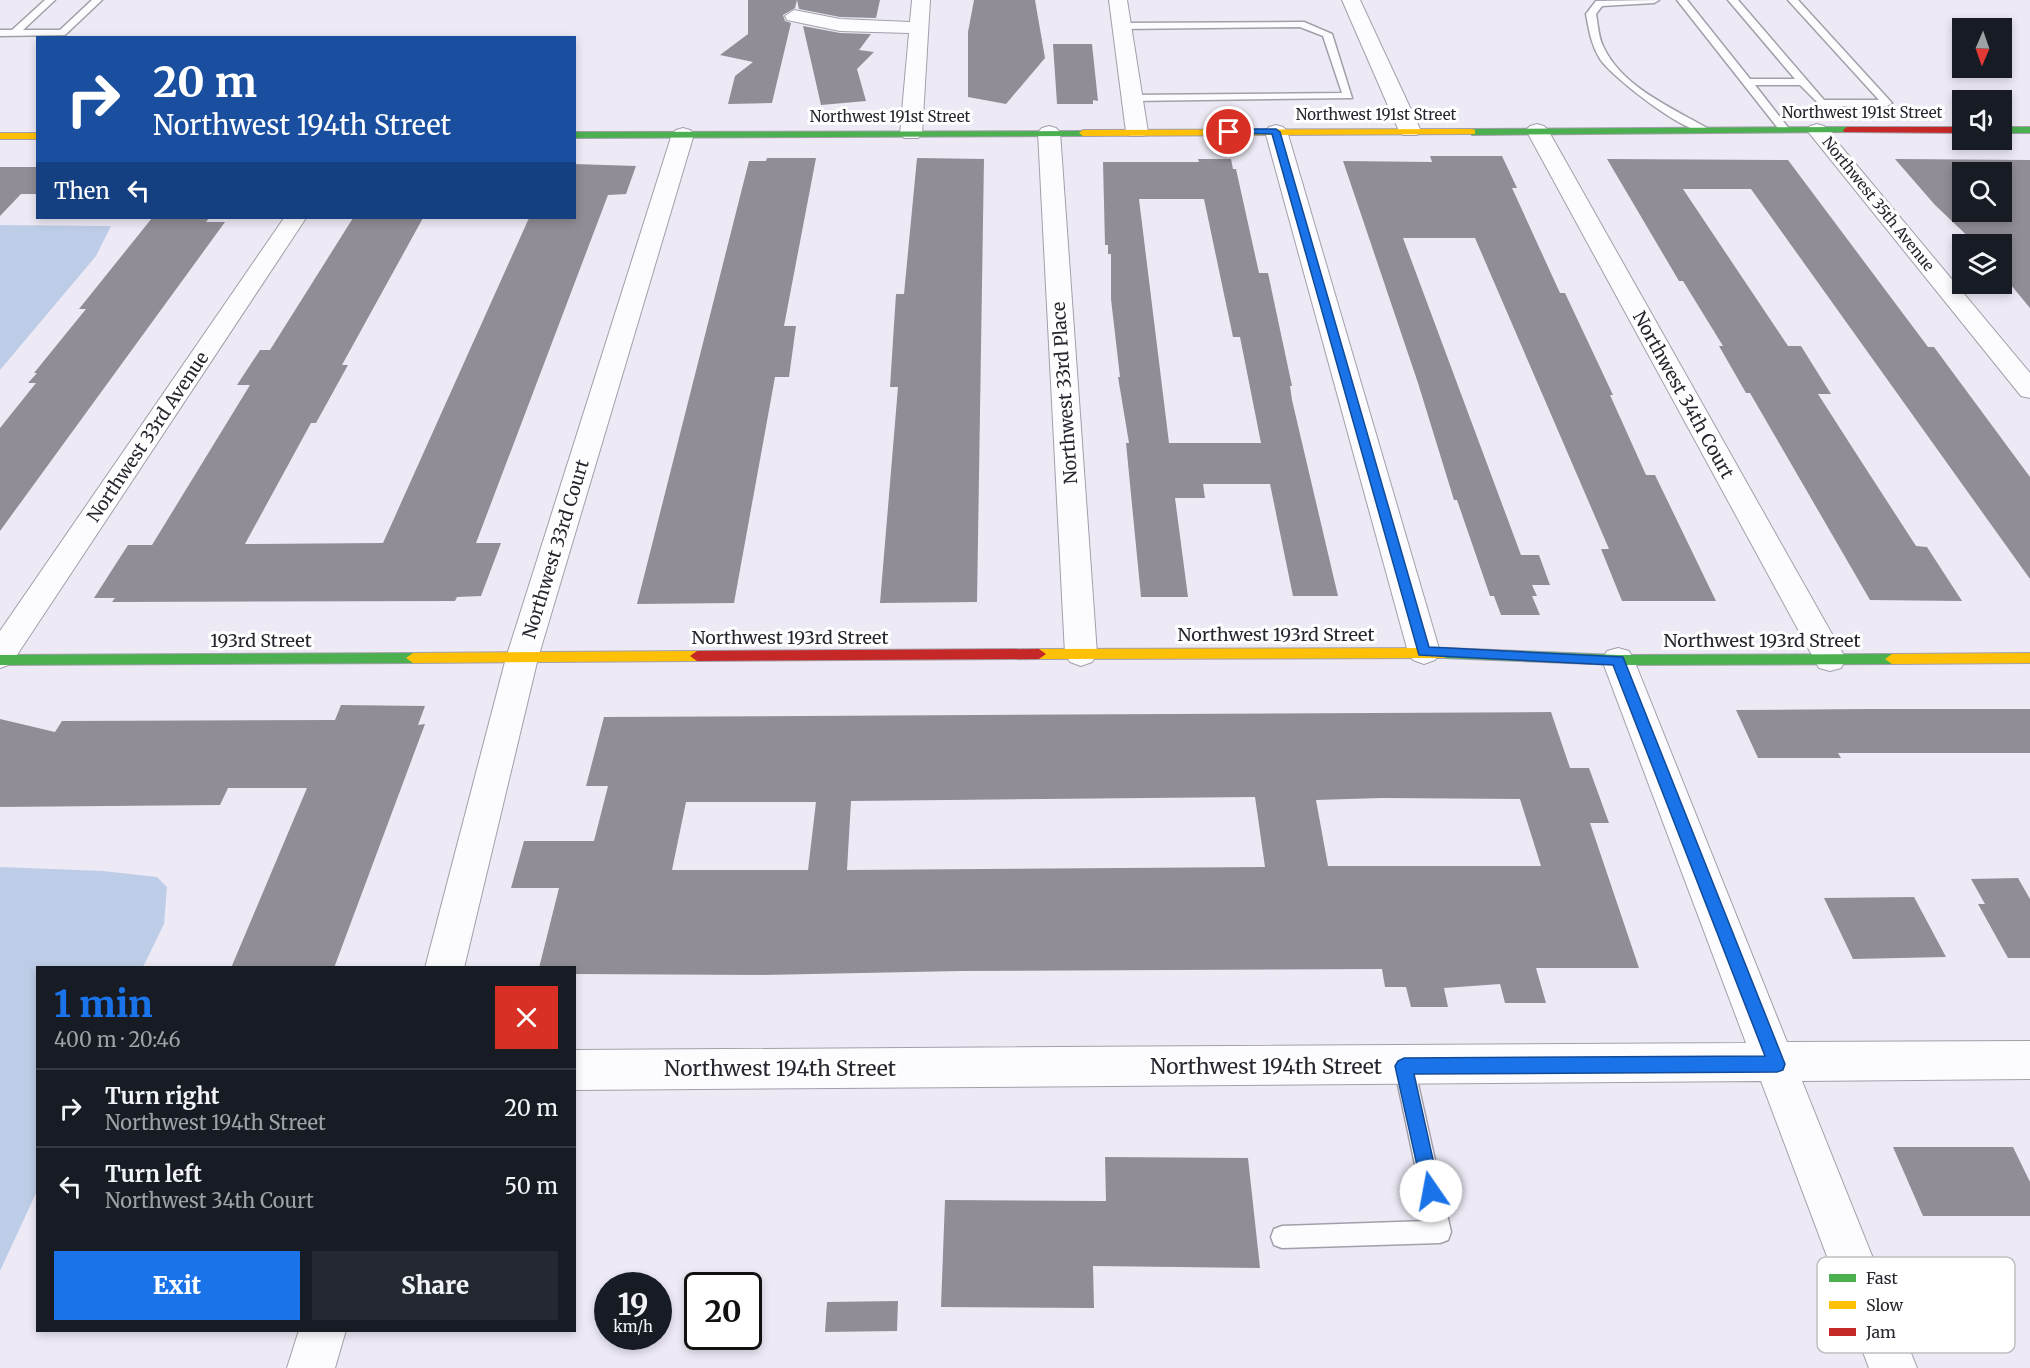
<!DOCTYPE html>
<meta charset="utf-8">
<style>
:root{--surface:#171b24;--page:#242831;--text:#f1f3f6;--muted:#9ea1a6;--line:#363941;--accent:#1a73e8}
body{margin:0;font-family:Merriweather,serif;background:var(--page);color:var(--text);height:100vh;display:flex;flex-direction:column;font-size:22px;white-space:nowrap}
*{box-sizing:border-box;margin:0}
p{font-size:20px;color:var(--muted)}
.icon{flex:none;width:33px;height:33px;fill:none;stroke:currentColor;stroke-width:2;stroke-linecap:round;stroke-linejoin:round}
.map{position:relative;flex:1;overflow:hidden}
.panel{position:absolute;left:36px;top:966px;width:540px;height:366px;display:flex;flex-direction:column;background:var(--surface);border-radius:0px;box-shadow:0 3px 9px #0003}
.panel>*{flex:none}
.guide{position:absolute;left:36px;top:36px;width:540px;height:183px;border-radius:0px;box-shadow:0 3px 9px #0003;background:#1a4fa0;color:#fff;overflow:hidden}
.needle{width:39px;rotate:182deg}
.buttons{position:absolute;left:1952px;top:18px;display:grid;gap:12px}
.buttons a{display:grid;place-items:center;width:60px;height:60px;border-radius:0px;background:var(--surface);box-shadow:0 3px 9px #0003;font-size:30px}
.speed{position:absolute;left:594px;top:1272px;display:flex;gap:12px;font-size:30px;font-weight:700;text-align:center}
.speed>*{display:grid;place-content:center;width:78px;height:78px;border-radius:50%;background:var(--surface);box-shadow:0 3px 9px #0003;line-height:1}
.speed small{font-size:15px;font-weight:400}
.speed .limit{border:3px solid #111;border-radius:9px;background:#fff;color:#111}
.pin{position:absolute;display:grid;place-items:center;width:51px;height:51px;color:#fff;margin:-26px;border:3px solid #fff;border-radius:50%;box-shadow:0 2px 6px #0007}
.me{position:absolute;width:66px;margin:-33px;rotate:348deg;stroke-linejoin:round;filter:drop-shadow(0 0 4px #0008)}
.turn{display:flex;align-items:center;gap:21px;height:126px;padding:0 18px;font-size:27px}
.turn .icon{width:78px;height:78px;stroke-width:2.5}
.turn b{display:block;font-size:42px;line-height:51px}
.then{display:flex;align-items:center;height:57px;padding:0 18px;background:#0003;gap:12px;font-size:22px}
.round{display:grid;place-items:center;flex:none;width:63px;height:63px;border-radius:0px;background:var(--page)}
.headline{display:flex;align-items:center;justify-content:space-between;height:102px;padding:0 18px}
h1{font-size:36px;font-weight:800;line-height:45px;color:var(--accent)}
.cta{display:flex;gap:12px;margin-top:auto;padding:12px 18px}
.cta a{flex:1;height:69px;border-radius:0px;background:var(--accent);color:#fff;font-size:24px;font-weight:800;line-height:69px;text-align:center}
.cta a+a{background:var(--page);color:var(--text)}
ul{padding:0;list-style:none}
li{display:flex;align-items:center;gap:18px;height:78px;padding:0 18px;border-top:2px solid var(--line)}
li div{flex:1}
li b{display:block;font-size:22px}
li em{font-style:normal}
.map>svg:first-child{display:block}
.water{fill:#becde7}
.building{fill:#918d96;fill-rule:evenodd}
.lines{fill:none;stroke-linecap:round;stroke-linejoin:round}
.lane-casing{stroke:#a29faa;stroke-width:3}
.street-casing{stroke:#a29faa;stroke-width:2}
.fast-casing{stroke:#a29faa;stroke-width:2}
.slow-casing{stroke:#a29faa;stroke-width:2}
.jam-casing{stroke:#a29faa;stroke-width:2}
.lane{fill:#fcfcfe;fill-rule:evenodd}
.street{fill:#fcfcfe;fill-rule:evenodd}
.fast{fill:#4caf50;fill-rule:evenodd}
.slow{fill:#ffc107;fill-rule:evenodd}
.jam{fill:#c62828;fill-rule:evenodd}
.route{fill:#1a73e8;stroke:#114b97;stroke-width:1.5}
.labels{text-anchor:middle;stroke-width:6;stroke-linejoin:round;paint-order:stroke}
.far-street-label{font-size:15px;fill:#282530;stroke:#fff}
.street-label{font-size:18px;fill:#282530;stroke:#fff}
.near-street-label{font-size:21px;fill:#282530;stroke:#fff}
.key{fill:#fff;stroke:#bebec1;stroke-width:1.5}
.key-label{font-size:16px;fill:#282530}
</style>
<div class="map">
<svg width="2030" height="1368" viewBox="0 0 2030 1368">
<rect width="100%" height="100%" fill="#edeaf6"/>
<g class="water">
<path d="M0 225 111 226 96 256 0 370Z"/>
<path d="M0 867 103 871 157 877 167 887 164 924 143 967 38 968 37 1191 0 1271Z"/>
</g>
<g class="building">
<path d="M748 0H797L795 8 783 15 785 21 791 23 772 103 728 104 735 76 753 62 720 55 748 34Z"/>
<path d="M797 0H880L876 18 840 17 799 9Z"/>
<path d="M974 0H1035L1045 58 1006 104 968 97V32Z"/>
<path d="M803 26 840 33 871 34 859 50 874 52 857 69 866 101 821 105Z"/>
<path d="M1053 44H1092L1098 101 1093 100V104H1057Z"/>
<path d="M1430 156H1502L1517 188H1512L1560 293H1565L1613 395H1610L1646 475H1655L1716 601H1622L1601 549H1609L1475 238H1403L1521 555H1539L1550 585H1532L1537 596H1532L1540 615H1501L1494 596H1490L1457 500H1454L1418 383 1343 161 1432 162Z"/>
<path d="M767 158H816L784 326H796L789 377H775L734 603 637 604 749 161H766Z"/>
<path d="M917 158 984 159 977 602 880 603 898 387H890L896 294H904Z"/>
<path d="M1198 159H1231L1233 169H1236L1259 273H1268L1292 386H1290L1292 400 1338 596H1293L1270 484H1203L1205 498H1175L1188 597H1141L1126 443H1129L1118 377H1120L1111 299V254H1108V245H1105L1103 162H1199ZM1139 199H1204L1233 337H1240L1261 443H1169Z"/>
<path d="M1607 159 1788 160 1928 347H1934L2030 477V579L1751 189H1683L1788 346H1801L1831 394H1818L1859 458 1916 546 1927 547 1962 601 1870 600 1750 393H1746L1719 346H1723L1683 281H1679Z"/>
<path d="M1895 159 2030 160V308L2001 273V244H1976L1935 205ZM1962 172H2001V212H1962Z"/>
<path d="M574 164 636 166 626 194 608 195 476 543H501L481 596 457 597 455 601 112 602 115 598H94L128 545H152L250 385H237L260 350H270L353 218H423L342 365H348L316 423H311L245 544 383 543 529 218H574Z"/>
<path d="M0 167H38V194H21L0 216Z"/>
<path d="M152 218H209L206 222H225L0 531V428L36 383H28L37 373H34L86 309H79Z"/>
<path d="M341 705 425 706 418 725 425 724 334 968H231L307 788H228L220 805 0 807V719L55 732 62 721 335 720Z"/>
<path d="M1867 709H2030V753H1838L1841 758H1758L1736 710Z"/>
<path d="M1551 712 1570 768H1589L1609 823H1590L1639 968H1536L1546 1003H1505L1500 984 1444 988 1448 1007H1411L1406 987H1385L1382 969 960 971 763 975 574 974V968H539L559 888H511L524 841H594L608 786H586L604 717ZM1255 797 1265 867 847 870 851 801ZM1382 798 1520 799 1541 866H1328L1316 800ZM686 802H816L808 870H672Z"/>
<path d="M2018 878 2030 899V958H2008L1978 904H1985L1971 879Z"/>
<path d="M1914 897 1946 957 1853 959 1824 898Z"/>
<path d="M1893 1147H2013L2030 1182V1216H1923Z"/>
<path d="M1105 1157 1248 1158 1260 1268 1093 1266 1094 1308 941 1307 945 1200 1106 1201Z"/>
<path d="M898 1301 897 1331 825 1332 827 1302Z"/>
</g>
<g class="lines">
<defs>
<g id="lane">
<path d="M45 0H55L23 30H60L92 0H102L65 35 0 36V30H12Z"/>
<path d="M1659 0 1654 3 1602 6 1596 14C1598 24 1598 36 1603 46 1621 86 1670 107 1707 128V132C1686 135 1612 77 1600 59 1591 44 1589 30 1586 14L1596 1Z"/>
<path d="M1677 0H1687L1750 79H1795L1728 0H1738L1824 100H1879L1788 0H1798L1892 103 1887 106H1821L1800 85H1755L1790 130 1781 132Z"/>
<path d="M1304 22 1332 34 1352 98 1132 101 1127 98 1132 95 1342 93 1323 36 1300 27 1121 29 1116 26 1121 23Z"/>
<path d="M1404 1056 1411 1059 1414 1066 1451 1232 1448 1240 1440 1243 1282 1248 1274 1245 1271 1237 1274 1229 1282 1226 1427 1221 1394 1066 1397 1059Z"/>
</g>
<g id="street">
<path d="M912 0H930L922 134 918 138H904L900 134 909 33 840 31 787 20 785 16 794 10 840 19 910 22Z"/>
<path d="M1109 0H1127L1148 132 1144 136H1130L1126 132Z"/>
<path d="M1342 0H1360L1421 131 1417 135H1403L1399 131Z"/>
<path d="M1537 124 1544 126 1548 130 1841 650 1846 659 1841 668 1830 671 1819 668 1526 130 1530 126Z"/>
<path d="M1817 124 1824 126 2030 373V398L2021 396 1810 134 1806 130 1810 126Z"/>
<path d="M1276 125 1283 127 1287 131 1440 652 1435 660 1424 664 1413 660 1408 652 1265 131 1269 127Z"/>
<path d="M1049 126 1056 128 1060 132 1097 654 1092 662 1081 666 1070 662 1065 654 1038 132 1042 128Z"/>
<path d="M683 128 690 130 694 134 538 658 464 968H425L506 658 672 134 676 130Z"/>
<path d="M284 218H306L11 664 0 668V631Z"/>
<path d="M1618 648 1629 651 1634 660 1787 1042 2030 1041V1079L1802 1081 1917 1368H1869L1761 1081 574 1090V1050L1746 1043 1602 660 1607 651Z"/>
<path d="M299 1330H346L335 1368H287Z"/>
</g>
<g id="fast">
<path d="M1847 127 1851 130 1850 132 1472 135 1468 132 1472 129Z"/>
<rect x="2001" y="127" width="29" height="6"/>
<path d="M1086 131V135L1083 136 574 138V132Z"/>
<path d="M1444 648 1618 655 1892 654 1899 659 1892 664 1618 665 1444 658 1437 653Z"/>
<path d="M413 653 420 658 413 663 0 665V655Z"/>
</g>
<g id="slow">
<path d="M1472 129 1475 130V134L1083 136 1079 133 1083 130Z"/>
<rect x="0" y="133" width="38" height="6"/>
<path d="M1444 648 1451 653 1444 658 1039 659 1032 654 1039 649Z"/>
<path d="M697 651 704 656 697 661 413 663 406 658 413 653Z"/>
<path d="M2030 653V663L1892 664 1885 659 1892 654Z"/>
</g>
<g id="jam">
<path d="M1847 127H1962V133L1844 132 1843 130Z"/>
<path d="M1039 649 1046 654 1039 659 697 661 690 656 697 651Z"/>
</g>
</defs>
<use href="#lane" class="lane-casing"/>
<use href="#street" class="street-casing"/>
<use href="#fast" class="fast-casing"/>
<use href="#slow" class="slow-casing"/>
<use href="#jam" class="jam-casing"/>
<use href="#lane" class="lane"/>
<use href="#street" class="street"/>
<use href="#fast" class="fast"/>
<use href="#slow" class="slow"/>
<use href="#jam" class="jam"/>
</g>
<path class="route" d="M1229 129H1276L1280 132 1429 647 1623 657 1785 1064 1783 1070 1777 1072 1414 1074 1440 1191 1437 1197 1431 1200 1424 1197 1395 1066 1398 1061 1404 1058 1765 1056 1613 665 1419 655 1272 134 1226 133V130Z"/>
<g class="labels">
<g class="far-street-label">
<text x="1862" y="118">Northwest 191st Street</text>
<text x="1376" y="120">Northwest 191st Street</text>
<text x="890" y="122">Northwest 191st Street</text>
<text transform="translate(1878 204) rotate(51)" y="5">Northwest 35th Avenue</text>
</g>
<g class="street-label">
<text transform="translate(1065 393) rotate(-94)" y="6">Northwest 33rd Place</text>
<text transform="translate(1683 395) rotate(61)" y="6">Northwest 34th Court</text>
<text transform="translate(148 437) rotate(-56)" y="6">Northwest 33rd Avenue</text>
<text transform="translate(556 549) rotate(-73)" y="6">Northwest 33rd Court</text>
<text x="1276" y="641">Northwest 193rd Street</text>
<text x="790" y="644">Northwest 193rd Street</text>
<text x="261" y="647">193rd Street</text>
<text x="1762" y="647">Northwest 193rd Street</text>
</g>
<g class="near-street-label">
<text x="1266" y="1074">Northwest 194th Street</text>
<text x="780" y="1076">Northwest 194th Street</text>
</g>
</g>
<rect x="1817" y="1257" width="198" height="96" rx="9" class="key"/>
<rect x="1829" y="1274" width="27" height="8" fill="#4caf50"/>
<rect x="1829" y="1301" width="27" height="8" fill="#ffc107"/>
<rect x="1829" y="1328" width="27" height="8" fill="#c62828"/>
<g class="key-label">
<text x="1866" y="1284">Fast</text>
<text x="1866" y="1311">Slow</text>
<text x="1866" y="1338">Jam</text>
</g>
</svg>
<div class="buttons">
<a><svg class="needle" viewBox="-14 -14 28 28"><path d="M0-13l5 13h-10z" fill="#e53935"/><path d="M0 13l5-13h-10z" fill="#9ea1a6"/></svg></a>
<a><svg class="icon" aria-label="sound" viewBox="0 0 24 24"><path d="M4 9h4l5-4v14l-5-4H4zM17 9q2 3 0 6"/></svg></a>
<a><svg class="icon" aria-label="search" viewBox="0 0 24 24"><circle cx="10" cy="10" r="6"/><path d="M15 15l6 6"/></svg></a>
<a><svg class="icon" aria-label="layers" viewBox="0 0 24 24"><path d="M12 4l9 5-9 5-9-5zM3 14l9 5 9-5"/></svg></a>
</div>
<div class="speed"><div>19<small>km/h</small></div><div class="limit">20</div></div>
<div class="pin" style="left:1229px;top:132px;background:#d93025"><svg class="icon" aria-label="arrive" viewBox="0 0 24 24"><path d="M6 21V4h12l-3 4 3 4H6"/></svg></div>
<svg class="me" style="left:1431px;top:1191px" viewBox="-20 -20 40 40"><circle r="19" fill="#fff"/><path d="M0-13L10 11 0 6-10 11z" fill="#1a73e8"/></svg>
<div class="guide">
<div class="turn"><svg class="icon" aria-label="right" viewBox="0 0 24 24"><path d="M7 20v-9h11M14 6l5 5-5 5"/></svg><div><b>20 m</b>Northwest 194th Street</div></div>
<div class="then">Then<svg class="icon" aria-label="left" viewBox="0 0 24 24"><path d="M17 20v-9H6M10 6l-5 5 5 5"/></svg></div>
</div>
<section class="panel">
<div class="headline"><div><h1>1 min</h1><p>400 m · 20:46</p></div><a class="round" style="background:#d93025;color:#fff"><svg class="icon" aria-label="close" viewBox="0 0 24 24"><path d="M6 6l12 12M18 6L6 18"/></svg></a></div>
<ul>
<li><svg class="icon" aria-label="right" viewBox="0 0 24 24"><path d="M7 20v-9h11M14 6l5 5-5 5"/></svg><div><b>Turn right</b><p>Northwest 194th Street</p></div><em>20 m</em></li>
<li><svg class="icon" aria-label="left" viewBox="0 0 24 24"><path d="M17 20v-9H6M10 6l-5 5 5 5"/></svg><div><b>Turn left</b><p>Northwest 34th Court</p></div><em>50 m</em></li>
</ul>
<div class="cta"><a>Exit</a><a>Share</a></div>
</section>
</div>
